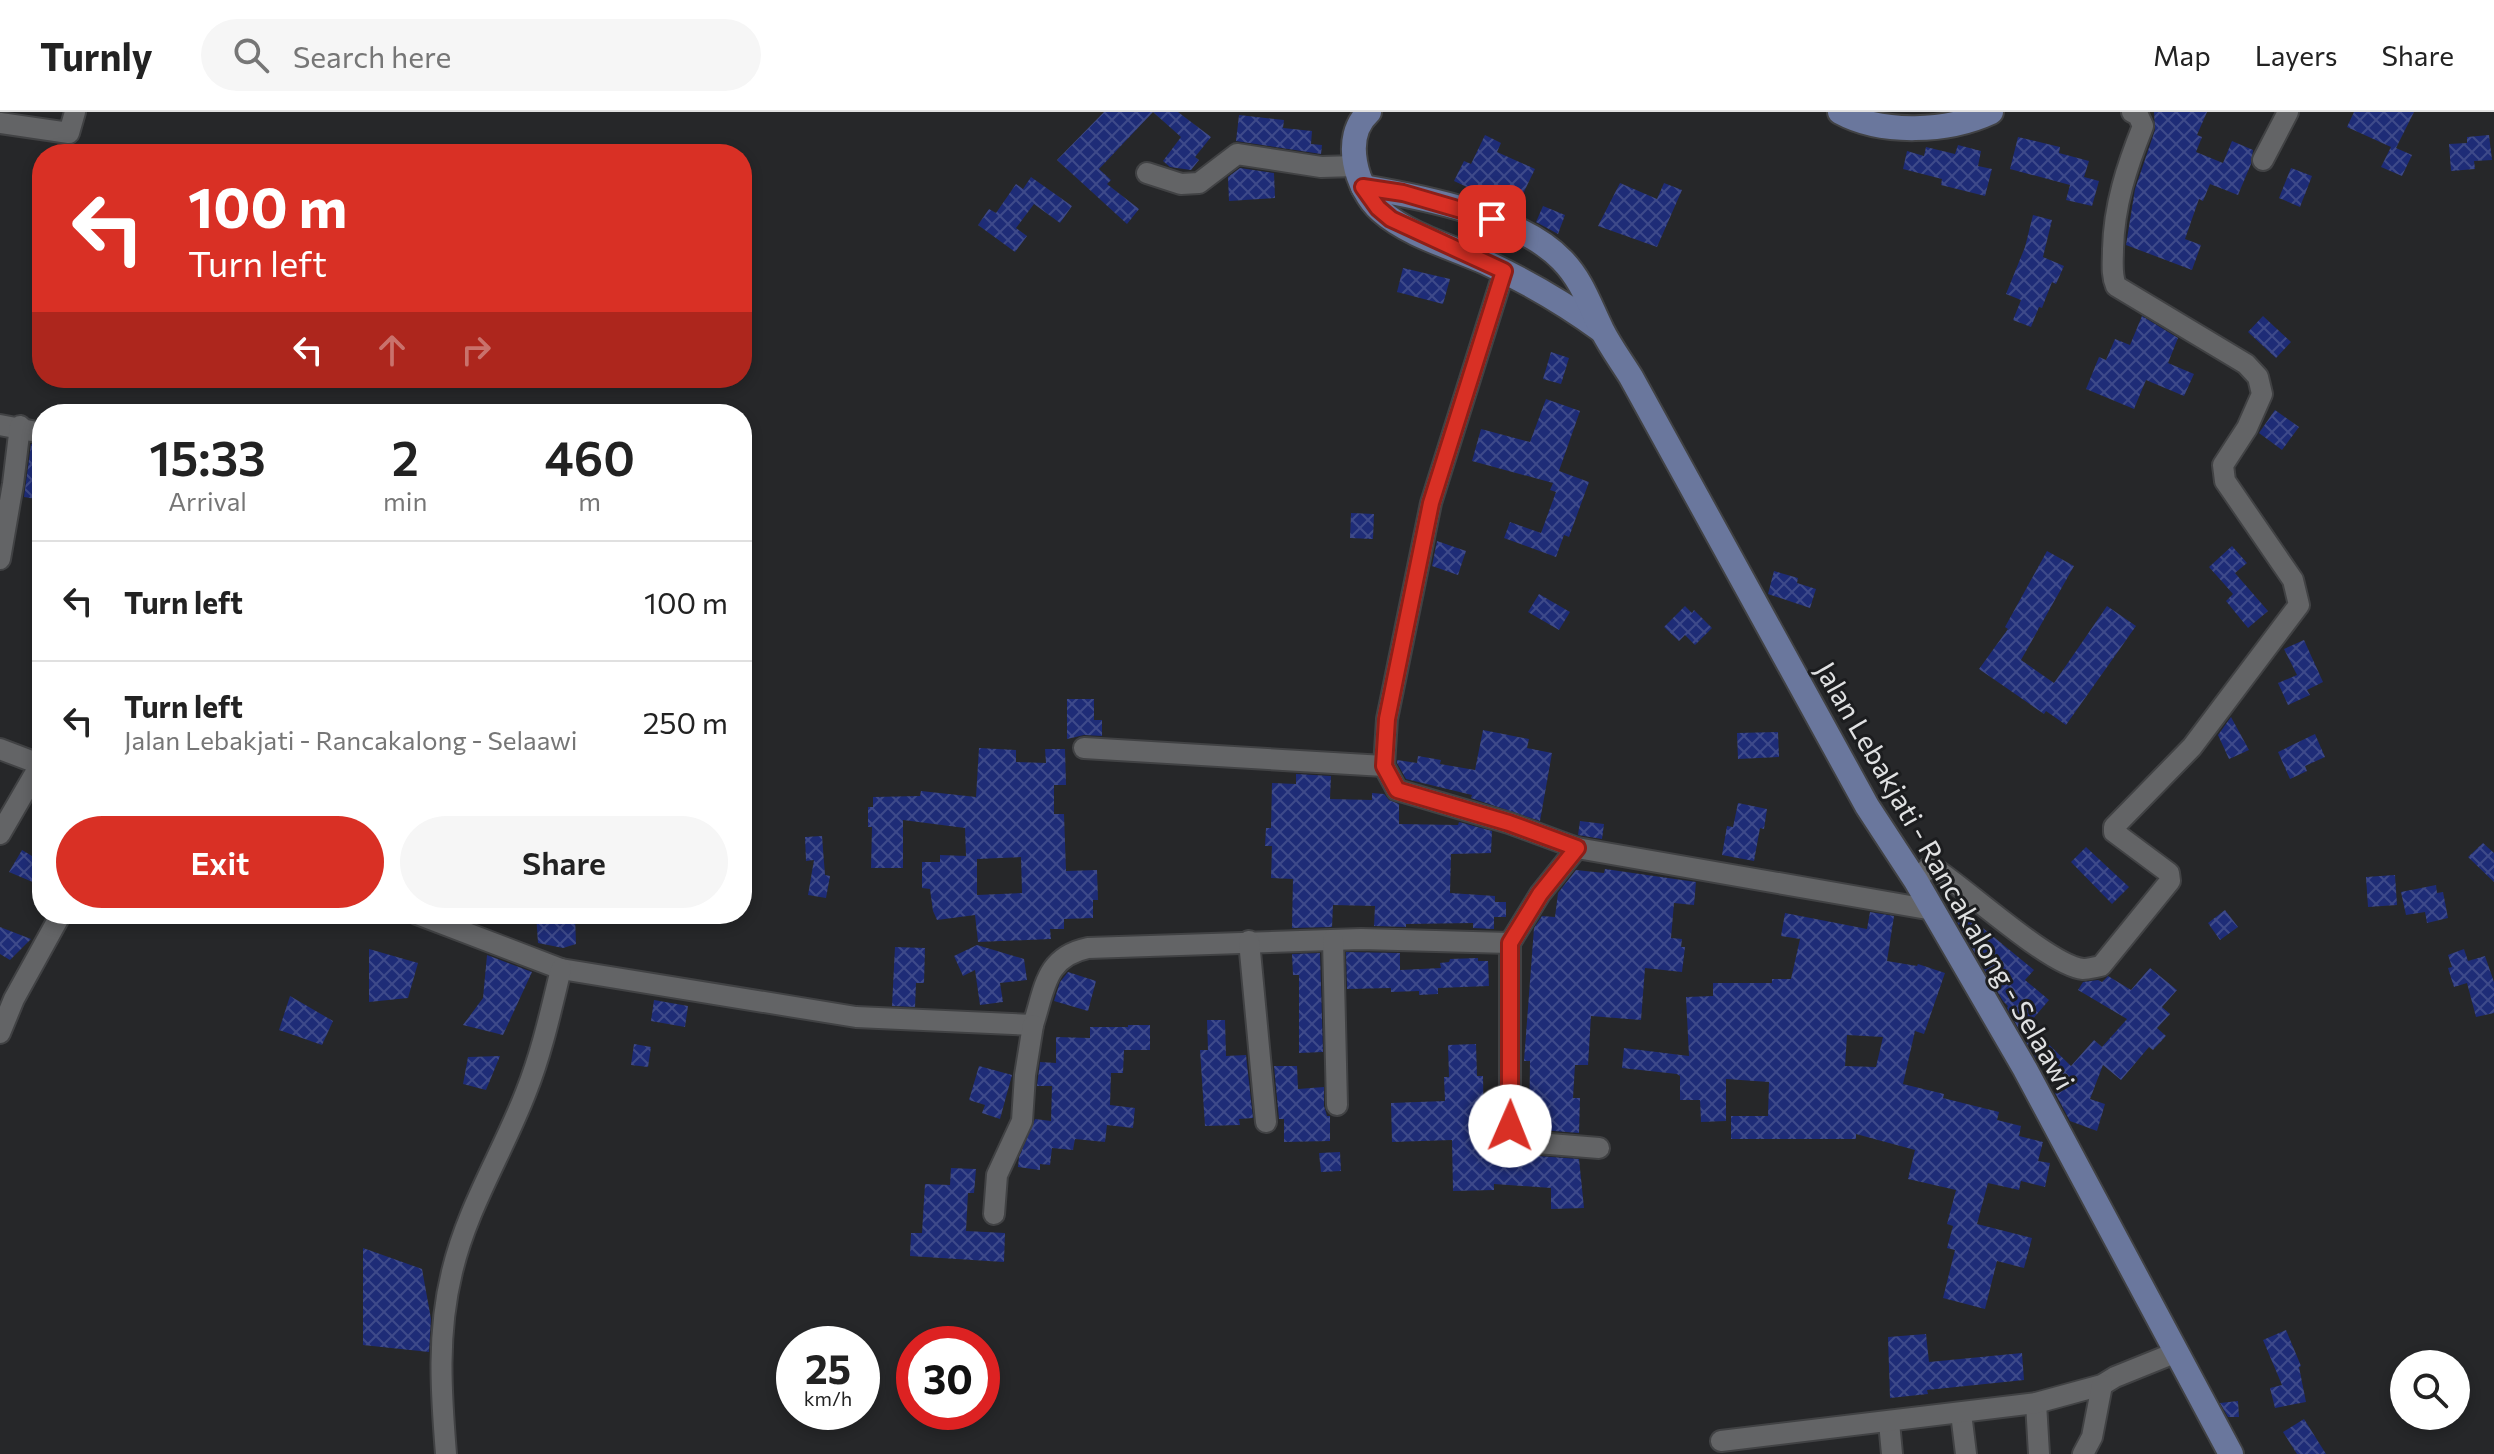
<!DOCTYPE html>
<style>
:root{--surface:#fff;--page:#f6f6f6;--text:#222;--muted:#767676;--line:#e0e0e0;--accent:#d93025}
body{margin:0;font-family:Commissioner,sans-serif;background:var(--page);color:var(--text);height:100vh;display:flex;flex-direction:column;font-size:30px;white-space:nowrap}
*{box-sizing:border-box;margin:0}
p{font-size:26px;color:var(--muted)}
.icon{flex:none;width:44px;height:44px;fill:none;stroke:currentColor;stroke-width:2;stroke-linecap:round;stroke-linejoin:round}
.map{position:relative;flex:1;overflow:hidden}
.side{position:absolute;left:32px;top:292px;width:720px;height:520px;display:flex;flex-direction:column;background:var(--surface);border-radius:32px;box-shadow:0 4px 12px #0003}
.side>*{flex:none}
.banner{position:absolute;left:32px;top:32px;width:720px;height:244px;border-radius:32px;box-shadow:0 4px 12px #0003;background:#d93025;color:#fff;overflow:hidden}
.tools{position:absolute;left:2390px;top:1238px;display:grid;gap:16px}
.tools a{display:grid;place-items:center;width:80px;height:80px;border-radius:50%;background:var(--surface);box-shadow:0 4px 12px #0003;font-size:40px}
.speed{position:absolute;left:776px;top:1214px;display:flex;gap:16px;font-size:40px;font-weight:700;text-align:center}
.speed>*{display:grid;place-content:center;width:104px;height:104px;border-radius:50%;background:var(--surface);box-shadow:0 4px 12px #0003;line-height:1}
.speed small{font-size:20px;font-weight:400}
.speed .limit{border:12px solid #d22;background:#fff;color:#111}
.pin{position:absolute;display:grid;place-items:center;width:68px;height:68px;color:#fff;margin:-34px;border-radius:16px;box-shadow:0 4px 12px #0006}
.me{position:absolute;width:88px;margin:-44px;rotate:1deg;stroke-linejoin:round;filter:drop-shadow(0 0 6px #0008)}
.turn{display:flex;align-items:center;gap:28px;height:168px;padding:0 24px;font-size:36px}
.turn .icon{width:104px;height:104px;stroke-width:2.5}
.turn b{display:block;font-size:56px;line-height:68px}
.lanes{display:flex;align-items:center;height:76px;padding:0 24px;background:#0003;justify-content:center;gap:40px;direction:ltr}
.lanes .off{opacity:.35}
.eta{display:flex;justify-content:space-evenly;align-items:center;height:136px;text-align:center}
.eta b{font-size:48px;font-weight:600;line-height:56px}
.action{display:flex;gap:16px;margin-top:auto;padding:16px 24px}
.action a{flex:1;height:92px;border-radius:48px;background:var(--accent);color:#fff;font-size:32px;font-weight:600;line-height:92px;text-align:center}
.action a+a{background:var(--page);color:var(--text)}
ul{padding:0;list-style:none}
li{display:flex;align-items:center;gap:24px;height:120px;padding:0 24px;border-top:2px solid var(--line)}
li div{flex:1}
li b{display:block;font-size:30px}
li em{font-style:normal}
header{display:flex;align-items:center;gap:48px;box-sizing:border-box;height:112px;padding:0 40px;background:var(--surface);border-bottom:2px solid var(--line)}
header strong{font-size:38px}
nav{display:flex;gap:44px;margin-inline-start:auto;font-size:28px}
.search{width:560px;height:72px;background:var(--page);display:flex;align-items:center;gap:20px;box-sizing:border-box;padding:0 28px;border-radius:44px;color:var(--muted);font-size:30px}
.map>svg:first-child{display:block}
.building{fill:url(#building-cross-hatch);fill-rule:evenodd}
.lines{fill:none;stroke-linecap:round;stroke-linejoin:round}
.minor-casing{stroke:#414244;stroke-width:24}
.major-casing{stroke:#414244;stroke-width:28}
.minor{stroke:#636466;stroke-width:20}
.major{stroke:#6a779d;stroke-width:24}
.route-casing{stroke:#8d1f18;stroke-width:20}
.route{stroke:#d93025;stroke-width:14}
.labels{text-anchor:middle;stroke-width:6;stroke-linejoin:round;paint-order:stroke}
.street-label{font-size:28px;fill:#e0e1e2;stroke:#1c1d1f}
</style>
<header>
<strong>Turnly</strong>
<div class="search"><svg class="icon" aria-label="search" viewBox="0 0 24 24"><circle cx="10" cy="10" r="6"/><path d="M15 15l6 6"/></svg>Search here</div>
<nav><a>Map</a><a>Layers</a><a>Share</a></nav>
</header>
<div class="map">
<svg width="2494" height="1342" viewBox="0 0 2494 1342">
<defs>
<pattern id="building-cross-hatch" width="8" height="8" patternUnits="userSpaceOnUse" patternTransform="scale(2)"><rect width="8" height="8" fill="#1e2c77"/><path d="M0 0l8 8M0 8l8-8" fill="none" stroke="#3e4a8a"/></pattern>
</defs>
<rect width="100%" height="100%" fill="#262729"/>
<g class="building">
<path d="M1104 0H1153L1099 57 1111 68 1107 72 1139 97 1127 112 1057 48Z"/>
<path d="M1153 0H1178L1211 25 1195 45 1199 48 1191 58 1170 55 1163 49 1181 25Z"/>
<path d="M2154 0H2207L2197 23 2202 25 2196 40 2223 51 2232 29 2253 38 2251 52 2238 83 2210 72 2203 89 2199 87 2185 127 2201 133 2192 158 2126 133 2135 77 2155 18Z"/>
<path d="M2354 0H2414L2396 36 2412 43 2402 64 2381 55 2391 35 2347 15Z"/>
<path d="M1239 3 1284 8 1283 16 1312 19 1311 32 1322 33 1321 42 1236 29Z"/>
<path d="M1485 23 1501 31 1497 40 1535 57 1521 86 1500 77 1495 88 1454 69 1464 49 1471 52Z"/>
<path d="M2489 23 2492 48 2474 49 2475 57 2451 59 2449 32 2467 31V25Z"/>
<path d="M2018 25 2060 35 2059 41 2089 49 2084 65 2099 69 2092 94 2066 88 2070 73 2010 57Z"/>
<path d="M1958 33 1981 39 1978 54 1992 57 1985 84 1941 73 1942 67 1903 57 1907 39 1924 44 1926 35 1955 42Z"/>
<path d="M1240 56 1274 61 1275 86 1229 89 1228 65Z"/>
<path d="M2291 56 2312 64 2300 95 2279 86Z"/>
<path d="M1031 65 1072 94 1060 111 1034 92 1016 116 1027 124 1015 140 978 113 989 97 996 101 1016 72 1023 77Z"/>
<path d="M1620 71 1657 87 1664 71 1682 78 1657 135 1598 114Z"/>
<path d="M1543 94 1565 103 1558 122 1536 110Z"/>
<path d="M2033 103 2052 108 2043 145 2064 154 2056 172 2052 170 2042 196 2039 195 2031 215 2013 208 2021 188 2006 182 2025 135Z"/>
<path d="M1403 156 1450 167 1443 192 1397 180Z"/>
<path d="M2142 204 2178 226 2168 251 2194 262 2184 284 2146 268 2134 297 2086 277 2099 245 2106 248 2115 227 2130 233Z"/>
<path d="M2263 204 2291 230 2276 246 2248 220Z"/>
<path d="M1551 240 1569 246 1561 272 1543 267Z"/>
<path d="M1546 287 1580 299 1559 359 1589 370 1569 425 1564 423 1556 445 1504 426 1510 410 1541 421 1556 380 1550 378 1553 371 1472 349 1481 317 1530 330Z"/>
<path d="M2275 298 2299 315 2282 338 2259 321Z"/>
<path d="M31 332 42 334V388L24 385Z"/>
<path d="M1351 401 1374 402 1373 427 1350 426Z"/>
<path d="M1437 429 1466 439 1458 463 1432 454Z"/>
<path d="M2232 434 2247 451 2235 461 2268 499 2248 516 2226 489 2233 482 2209 455Z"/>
<path d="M2047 439 2074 454 2021 548 2054 571 2107 494 2136 514 2066 613 2046 599 2044 602 1979 557 2008 517 2005 515Z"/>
<path d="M1774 459 1798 466 1797 471 1816 477 1810 496 1768 482Z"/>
<path d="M1539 482 1570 500 1559 518 1528 500Z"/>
<path d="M1685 494 1692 501 1694 498 1712 516 1695 533 1685 523 1679 529 1664 515Z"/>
<path d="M2304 528 2323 570 2307 578 2310 583 2288 593 2278 571 2297 563 2284 537Z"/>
<path d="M1067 587H1094V608H1102V624L1084 623 1067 627Z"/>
<path d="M2231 605 2249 638 2229 647 2218 623Z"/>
<path d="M1483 618 1529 627 1527 636 1552 641 1540 709 1471 686 1472 683 1406 667 1397 651V648L1417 651 1418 644 1441 648 1440 652 1475 658Z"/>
<path d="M1778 620 1779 645 1738 647 1737 621Z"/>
<path d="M2315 622 2325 645 2305 654 2307 659 2290 667 2278 640Z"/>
<path d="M979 636 1016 638V650L1046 651 1045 637H1065L1066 673H1054V702H1064L1066 759 1097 758 1098 788H1093V806L1064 807V817H1050L1051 827 978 830 975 803 937 808 933 799 930 777 922 776V750H940V743L966 744 965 716 903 708V756H871L872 715H868V695H873V685L920 684 921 679 976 685ZM1021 745 1022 781 977 783V747Z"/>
<path d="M1296 662 1331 664 1330 687 1372 688V681L1384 682 1389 688 1399 692V712L1458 713 1459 710 1492 719 1491 741 1451 742 1450 781 1495 784V790H1506V805H1494V817L1473 816V811L1406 812V815L1374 814 1375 794 1333 793 1332 815 1292 816 1293 767 1271 766 1272 734H1265L1266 716H1271L1272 671 1296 672Z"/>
<path d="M1738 691 1767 697 1764 717 1760 716 1754 749 1722 743 1727 714 1733 715Z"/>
<path d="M1580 709 1604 712 1602 727 1578 723Z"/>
<path d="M822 724 825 763 830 764 826 786 808 783 814 748 806 749 805 725Z"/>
<path d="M2483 731 2494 741V770L2468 745Z"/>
<path d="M2086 735 2129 775 2112 792 2071 750Z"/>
<path d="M22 738 42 750V774L9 760Z"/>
<path d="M1605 757 1696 770 1694 793 1674 791 1671 826 1682 827 1681 835H1685L1682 860 1645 856 1641 908 1591 904 1588 953H1575L1573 986H1580L1579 1021 1529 1017 1530 949H1524L1534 816 1542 804 1555 805 1558 781 1576 758 1604 761Z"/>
<path d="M2395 763 2397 793 2368 795 2366 765Z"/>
<path d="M2436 773 2437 781 2443 780 2448 806 2427 811 2425 800 2406 803 2401 780Z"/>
<path d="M1953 787 1976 806 1973 808 2034 858 2025 868 2049 888 2021 921 2007 896 2008 894 2003 889 1982 854 1985 850 1976 843 1948 794Z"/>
<path d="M2225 798 2238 815 2220 828 2208 811Z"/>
<path d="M1870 800 1894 804 1887 849 1917 854 1918 852 1945 861 1924 922 1915 919 1903 972 1944 982 1943 986 1999 1000 1997 1008 2021 1014 2019 1024 2043 1030 2038 1049 2050 1051 2045 1075 2021 1069 2019 1078 1988 1071 1977 1112 2032 1126 2024 1156 1997 1149 1985 1197 1943 1186 1955 1138 1947 1136 1953 1114 1947 1112 1956 1078 1908 1067 1915 1038 1856 1022V1027H1731V1004H1768L1769 970 1726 967V1009L1701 1010 1700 988H1680V964L1677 962 1622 956 1624 936 1689 944 1686 885 1713 884V871H1772V867H1791L1800 827 1781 824 1785 801 1867 817ZM1847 923 1883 925 1876 955 1845 954Z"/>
<path d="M536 802H575L576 832 563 836 538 831Z"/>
<path d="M0 815 31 827 10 848 0 842Z"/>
<path d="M977 833 1024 847 1027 868 1000 871 1003 890 980 893 975 858 963 864 954 844Z"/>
<path d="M895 835 925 836 924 871H916L915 895 892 894Z"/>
<path d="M369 837 418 851 408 886 369 890Z"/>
<path d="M2464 837 2468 849 2485 844 2494 870V901L2476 905 2467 871 2454 875 2448 856 2452 855 2448 843Z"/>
<path d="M1346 840 1400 841V858L1441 856 1440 851 1449 850 1450 847 1478 846V849H1488L1489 874 1438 876V882L1419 883V879L1391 880V876L1347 877Z"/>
<path d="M1320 841 1323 940 1299 941V863H1293L1292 842Z"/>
<path d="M487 843 532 860 503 923 463 913 483 886Z"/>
<path d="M2150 856 2177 878 2162 895 2170 902 2157 916 2166 924 2153 938 2149 935 2121 968 2103 953 2090 987 2105 992 2097 1019 2070 1009 2055 981 2060 970 2037 948 2026 930 2036 920 2071 954 2094 928 2102 935 2127 907 2078 878 2083 870 2098 868 2102 870 2108 864 2131 878Z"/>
<path d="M1068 860 1096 869 1088 899 1054 889 1060 870Z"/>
<path d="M290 884 333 909 322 933 279 918Z"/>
<path d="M654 888 688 894 685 915 651 909Z"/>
<path d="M1207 908H1225L1226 944 1246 943 1253 1006 1239 1007 1240 1013 1205 1014 1200 938H1208Z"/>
<path d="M1128 913H1150V938H1124L1123 961H1111L1110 993 1135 996 1133 1016 1107 1013 1105 1030 1075 1027 1073 1038 1052 1036 1050 1053 1040 1052V1058L1018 1055 1019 1045 1035 1007 1051 1009 1052 974H1037L1040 950 1056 951V925L1090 926V915H1128Z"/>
<path d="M634 932 651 935 648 955 631 953Z"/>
<path d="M1476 932 1477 964H1483L1484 1014H1493L1494 1037 1512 1038 1524 1043 1579 1047 1584 1096 1551 1097V1076L1494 1072V1078L1453 1079 1452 1028 1392 1030 1391 991 1445 989 1444 965H1449L1448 933Z"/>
<path d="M500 944 486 978 463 972 468 945Z"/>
<path d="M979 954 1012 963 1000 1007 982 1001 985 993 969 988Z"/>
<path d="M1274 954H1297L1298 977 1324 975V994L1327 1004H1330V1029L1284 1030V1007H1279Z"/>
<path d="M1340 1040 1341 1059 1321 1060 1319 1041Z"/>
<path d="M951 1056 976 1057 974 1081H968L966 1119 1005 1121 1004 1150 910 1144 911 1121H922L925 1072 950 1073Z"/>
<path d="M363 1136 422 1157 431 1207 429 1240 363 1233Z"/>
<path d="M2286 1218 2301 1254 2299 1255 2306 1290 2275 1296 2270 1276 2282 1273 2263 1228Z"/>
<path d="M1926 1222 1929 1250 2022 1241 2024 1268 1927 1278 1928 1282 1890 1286 1888 1225Z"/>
<path d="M2238 1289 2239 1305H2228L2220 1291Z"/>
<path d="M2304 1307 2326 1342H2297L2283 1320Z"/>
</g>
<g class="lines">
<defs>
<g id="minor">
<path d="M0 11 69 21 75 0"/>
<path d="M2263 48 2288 0"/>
<path d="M1147 61 1181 72 1199 71 1237 42 1321 55 1356 54"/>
<path d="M1504 159 1431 391 1387 607 1384 654 1397 678 1509 711 1577 736"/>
<path d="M0 313 42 321"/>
<path d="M0 447 13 372 20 314"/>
<path d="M1084 636 1384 654"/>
<path d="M0 637 42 653"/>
<path d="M0 722 40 653"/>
<path d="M1916 769 1927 757 1934 756C1967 777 2050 854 2083 857 2088 857 2095 855 2101 854L2170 769 2169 761 2114 720V715L2192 635 2299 493 2293 468 2225 369 2223 353 2247 316 2262 282 2258 265 2246 252 2116 174C2111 162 2113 150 2113 137 2114 93 2127 54 2143 14L2138 3 2132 0"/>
<path d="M417 802 561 857 856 905 1033 913C1045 876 1045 845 1088 836L1361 827 1510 831 1540 782 1577 736 1933 798"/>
<path d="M1333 828 1337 993"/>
<path d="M1249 829 1266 1010"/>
<path d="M1510 831V1014L1516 1026 1525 1030 1599 1036"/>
<path d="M0 921 14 887 61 802"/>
<path d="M994 1102 997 1063 1022 1009 1025 963 1033 913"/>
<path d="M2036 1291 2039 1342"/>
<path d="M1961 1301 1966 1342"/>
<path d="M1889 1310 1892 1342"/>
<path d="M1721 1329 2036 1291 2102 1273 2115 1265 2177 1240"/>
<path d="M446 1342C441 1280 437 1221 452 1160 467 1096 503 1040 526 980 542 940 551 898 561 857"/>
<path d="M2083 1342 2092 1325 2102 1273"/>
</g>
<g id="major">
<path d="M1369 0C1341 25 1356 77 1381 99 1408 123 1451 135 1485 150 1526 169 1564 191 1601 218"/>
<path d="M1840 0C1882 23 1948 20 1991 0"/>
<path d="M1363 75C1422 85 1520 104 1562 148 1582 168 1590 194 1602 218 1610 234 1621 249 1631 265L1867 694 1916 769 2025 957 2231 1342"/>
</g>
</defs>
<use href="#minor" class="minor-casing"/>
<use href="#major" class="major-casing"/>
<use href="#minor" class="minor"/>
<use href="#major" class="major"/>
</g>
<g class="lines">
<defs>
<path id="route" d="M1492 107 1403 81 1363 75 1378 96 1391 107 1504 159 1431 391 1387 607 1384 654 1397 678 1509 711 1577 736 1540 782 1510 831V1014"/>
</defs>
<use href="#route" class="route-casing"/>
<use href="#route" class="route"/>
</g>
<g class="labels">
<g class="street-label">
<text transform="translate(1945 764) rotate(60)" y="10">Jalan Lebakjati - Rancakalong - Selaawi</text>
</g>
</g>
</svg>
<div class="tools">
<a><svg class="icon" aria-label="search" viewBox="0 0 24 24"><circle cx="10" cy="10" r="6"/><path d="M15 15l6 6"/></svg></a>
</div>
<div class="speed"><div>25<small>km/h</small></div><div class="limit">30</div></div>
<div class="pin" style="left:1492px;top:107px;background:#d93025"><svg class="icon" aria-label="arrive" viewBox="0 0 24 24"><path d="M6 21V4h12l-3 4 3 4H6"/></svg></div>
<svg class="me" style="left:1510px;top:1014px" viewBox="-20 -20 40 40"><circle r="19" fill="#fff"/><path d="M0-13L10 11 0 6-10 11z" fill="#d93025"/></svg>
<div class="banner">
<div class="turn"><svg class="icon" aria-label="left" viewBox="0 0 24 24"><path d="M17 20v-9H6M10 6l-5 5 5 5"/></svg><div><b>100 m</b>Turn left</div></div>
<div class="lanes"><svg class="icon" aria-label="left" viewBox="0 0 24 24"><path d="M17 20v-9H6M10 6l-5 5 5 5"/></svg><svg class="icon off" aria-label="ahead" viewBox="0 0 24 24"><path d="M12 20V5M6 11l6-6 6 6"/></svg><svg class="icon off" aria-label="right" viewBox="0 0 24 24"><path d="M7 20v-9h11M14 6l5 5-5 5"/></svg></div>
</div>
<section class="side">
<div class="eta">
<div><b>15:33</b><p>Arrival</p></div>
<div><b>2</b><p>min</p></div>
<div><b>460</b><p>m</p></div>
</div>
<ul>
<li><svg class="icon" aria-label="left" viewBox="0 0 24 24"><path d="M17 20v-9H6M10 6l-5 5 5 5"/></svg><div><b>Turn left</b></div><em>100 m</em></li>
<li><svg class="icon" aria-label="left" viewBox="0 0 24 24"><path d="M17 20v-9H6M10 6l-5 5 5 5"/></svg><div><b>Turn left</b><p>Jalan Lebakjati - Rancakalong - Selaawi</p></div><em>250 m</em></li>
</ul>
<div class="action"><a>Exit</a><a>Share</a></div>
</section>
</div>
